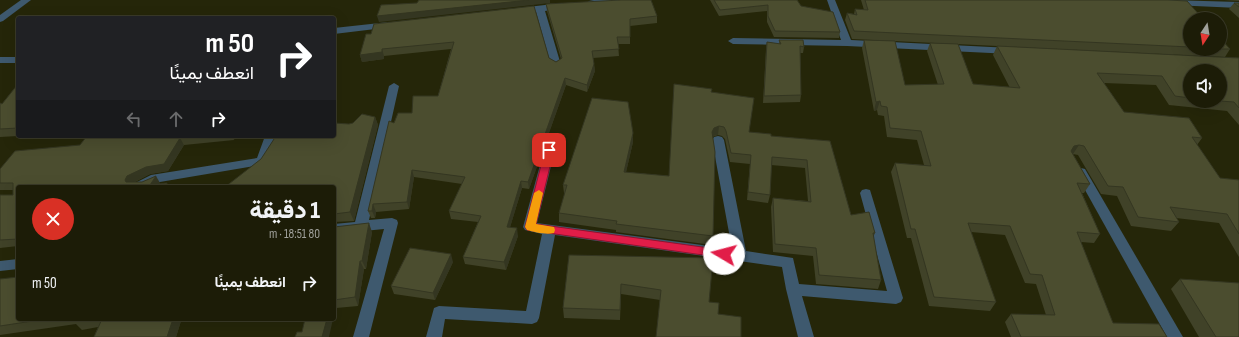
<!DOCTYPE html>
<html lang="ar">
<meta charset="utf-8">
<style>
:root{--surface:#1c1c07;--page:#292915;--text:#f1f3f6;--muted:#a0a19b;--line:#3a3a28}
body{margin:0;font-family:"Sofia Sans Condensed",Vazirmatn,sans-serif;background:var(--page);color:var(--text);direction:rtl;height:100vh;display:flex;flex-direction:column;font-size:15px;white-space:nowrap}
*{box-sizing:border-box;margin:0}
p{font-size:13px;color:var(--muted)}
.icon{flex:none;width:22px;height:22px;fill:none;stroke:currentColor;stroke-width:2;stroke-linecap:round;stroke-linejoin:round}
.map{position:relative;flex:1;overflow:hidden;direction:ltr}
.panel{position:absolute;left:16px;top:185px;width:320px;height:136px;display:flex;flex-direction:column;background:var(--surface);border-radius:4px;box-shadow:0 4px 16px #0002,0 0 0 1px var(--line);direction:rtl}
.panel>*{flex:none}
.banner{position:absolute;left:16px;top:16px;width:320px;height:122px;border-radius:4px;box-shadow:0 4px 16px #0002,0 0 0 1px var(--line);direction:rtl;background:#202124;color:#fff;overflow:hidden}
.needle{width:26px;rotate:192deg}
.tools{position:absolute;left:1183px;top:12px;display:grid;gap:8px}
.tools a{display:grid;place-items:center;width:44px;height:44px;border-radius:50%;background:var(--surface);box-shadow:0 4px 16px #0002,0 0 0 1px var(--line);font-size:20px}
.pin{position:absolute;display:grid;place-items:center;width:34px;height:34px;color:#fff;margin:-17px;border-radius:8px;box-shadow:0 2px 6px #0006}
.me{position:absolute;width:44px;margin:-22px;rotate:278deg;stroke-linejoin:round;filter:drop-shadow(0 0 3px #0008)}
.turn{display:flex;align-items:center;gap:14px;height:84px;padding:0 16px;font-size:18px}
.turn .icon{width:52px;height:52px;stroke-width:2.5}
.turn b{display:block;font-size:28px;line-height:34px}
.lanes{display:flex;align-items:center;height:38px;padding:0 16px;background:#0003;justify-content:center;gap:20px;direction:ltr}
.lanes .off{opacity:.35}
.round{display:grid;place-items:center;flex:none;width:42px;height:42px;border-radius:21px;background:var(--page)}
.summary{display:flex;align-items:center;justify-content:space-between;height:68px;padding:0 16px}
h1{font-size:24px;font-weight:800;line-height:30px}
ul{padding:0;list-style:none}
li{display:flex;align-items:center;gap:12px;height:60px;padding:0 16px}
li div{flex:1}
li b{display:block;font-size:15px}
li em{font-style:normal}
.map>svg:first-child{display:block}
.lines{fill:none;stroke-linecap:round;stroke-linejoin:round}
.street{fill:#3e596e;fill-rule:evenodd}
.wall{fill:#404228;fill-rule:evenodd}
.shaded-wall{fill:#343621}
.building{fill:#4b4d2f;stroke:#343621}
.route{fill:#e11d48;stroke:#92132f}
.slow{fill:#f59e0b}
</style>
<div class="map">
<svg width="1239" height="337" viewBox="0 0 1239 337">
<rect width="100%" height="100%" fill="#252609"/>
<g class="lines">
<g class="street">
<path d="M21 0H31L3 21 0 22V15Z"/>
<path d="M594 0H619C614 5 593 8 587 3L589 1Z"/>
<path d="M827 0H835L851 40 1011 48 1016 51 1011 54 847 46 733 44 728 41 733 38 841 40Z"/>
<path d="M1169 0 1239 2V8L1172 5 1167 2Z"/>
<path d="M562 3 567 6 565 8 545 11 561 65 556 68 551 65 536 12 519 14 514 11 519 8Z"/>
<path d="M389 22 392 23 394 25 392 27 334 34V28Z"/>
<rect x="0" y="57" width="18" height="6"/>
<path d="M394 83 399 86 369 220 392 218 397 220 398 223 369 337H353L384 229 334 234V224L355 222 389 86Z"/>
<path d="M265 136H277L266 164 154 183 147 187H131L133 184 151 175 257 158Z"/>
<path d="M718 136 722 137 724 140 746 251 793 258 799 284 887 291 860 193 862 190 866 189 870 190 903 298 901 302 896 304 802 296 814 337H798L786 289 782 267 555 235 539 318 537 322 532 324 445 319 442 337H426L434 308 439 306 526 311 542 234 525 230 523 227 545 147H553L555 150 537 223 732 249 712 140 714 137Z"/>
<path d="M1081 168 1085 169 1183 337H1167L1075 172 1077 169Z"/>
<path d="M18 259V269L0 271V261Z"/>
</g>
</g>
<g class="wall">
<path d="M710 0H797L801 6 840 32 839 38 774 37 767 22V11L719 16Z"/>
<path d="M861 0H1168L1190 19V49H1230L1225 57 852 39 845 20 847 13 854 14 855 9 864 10Z"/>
<path d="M1224 0H1239V1Z"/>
<path d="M1234 3H1239V18L1229 9Z"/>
<path d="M546 4 657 16V23L630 26V44H618L619 56 593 58 595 71 587 92 566 85 529 189 522 188 510 227 518 236 506 270 465 264 463 257 478 222 451 219 449 211 462 184 414 177 409 209 376 212 375 218H371L368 211 394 123 412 113 438 96 451 49 384 56V59L362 62 360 55 371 34 374 24 549 58 556 62 561 59 547 11Z"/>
<path d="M779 40 804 47 803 53H800L801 95 800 102 763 103 766 49 767 42 779 44Z"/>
<path d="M864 40 905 85H938L927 51 930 43 973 84 1010 88 993 55 997 46 1239 58V125L1227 111 1169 105 1156 85 1104 83 1124 112 1202 138 1197 145 1220 178 1239 180V257L1219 223 1176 218 1179 222 1171 231 1131 226 1117 196 1101 194 1078 155 1073 154 1090 184 1084 193H1082L1100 234 1094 243 1081 242 1113 323 1167 337H1011L1005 322 1011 314 1046 315 1036 284 1025 283 1005 235 971 232 996 302 990 311 929 306 911 238H907L891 172 895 163 924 165 917 140 887 137 884 116 878 115 877 110 874 111 862 48ZM1190 71H1220V101H1190Z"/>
<path d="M18 84V136L0 137V103L2 104Z"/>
<path d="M711 92 749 132 771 136 830 141 851 215 875 233 873 238 881 280 878 289 816 284 813 256 773 252 771 207 773 198 808 201 805 168 771 165 770 195 768 203 747 200 750 164 730 162 725 139 722 136 718 135 712 137 713 236 712 245 616 232V230L559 222V213L565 193H564L563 185 633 133V142L626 172 669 176Z"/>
<path d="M375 117 378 125 354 221 334 222V187L349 124Z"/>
<path d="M87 136H235L234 140 184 145 168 171 150 174 135 182 160 183V184L169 187H18V246L0 248V195H13V190H0V169L80 145Z"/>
<path d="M334 227 372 232 366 269H364L358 306 336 308 334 315Z"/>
<path d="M569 255 709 302 718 314 660 300 621 294 620 320 564 318 563 308Z"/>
<path d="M453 262 435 300 394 294 391 286Z"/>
<path d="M0 279 18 319H189V320L181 321 176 337H94L98 327 82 330 76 324 0 335Z"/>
<path d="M1180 279 1239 337H1199L1171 289Z"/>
</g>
<g class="shaded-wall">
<path d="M529 0H550V3L379 22 377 16Z"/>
<path d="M382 49 384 56V59L362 62 360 55Z"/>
<path d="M594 64 595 71 587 92V85Z"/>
<path d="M565 78 566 85 529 189 528 182Z"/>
<path d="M880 101 877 110 874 111 876 102Z"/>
<path d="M375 117 378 125 354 221 350 212Z"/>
<path d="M719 126 718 135 713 136 711 140 712 132 714 128Z"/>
<path d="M633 133V142L624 181V172Z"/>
<path d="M232 136H235L234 140Z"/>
<path d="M180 138 184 145 168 171 150 174 132 183 130 187 125 180 127 176Z"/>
<path d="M1079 145 1073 154 1069 155 1074 146Z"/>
<path d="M412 170 414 177 409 209 407 202Z"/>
<path d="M156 176 160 183 158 187 150 185Z"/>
<path d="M521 181 522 188 508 234 507 227Z"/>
<path d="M167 183 169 187H165Z"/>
<path d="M373 204 376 212 375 218 372 211Z"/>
<path d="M369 223 372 232 366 269 362 261Z"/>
<path d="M517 228 518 236 506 270 504 262Z"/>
<path d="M451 254 453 262 435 300 433 293Z"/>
<path d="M360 261 364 269 358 306 355 297Z"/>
<path d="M334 304 336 308 334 315Z"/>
<path d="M173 319H180L181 321 176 337H167Z"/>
<path d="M327 319H333L329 337H322Z"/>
</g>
<g class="building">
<path d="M419 0H529L377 16 381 5 417 3Z"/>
<path d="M621 0H651L657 16 630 19V37H617L619 49 592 51 594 64 587 85 565 78 528 182 521 181 507 227 517 228 504 262 463 257 481 216 449 211 465 177 412 170 407 202 373 204 372 211H368L389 121 394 123 398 113H412L413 96H438L454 42 382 49V52L360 55 366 34H371L374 24 534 6 549 58 556 62 562 58 546 4Z"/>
<path d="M714 0H797L801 6 833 12 840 32 775 31 768 16V5L720 10Z"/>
<path d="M865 0H1168L1187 1 1203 19H1190V47L854 31 847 13 857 15 855 9 868 10Z"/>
<path d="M1234 3H1239V7Z"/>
<path d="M1220 38 1230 49H1220Z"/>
<path d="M779 40H803L804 47 800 46 801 95 764 96 767 42 781 44Z"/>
<path d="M864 40 895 41 905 85 944 84 930 43 958 44 973 84 1020 88 997 46 1239 58V108L1234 102 1220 101V71H1190V98L1175 96 1162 76 1097 73 1124 112 1189 118 1202 138 1192 137 1220 178 1239 180V234L1227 214 1170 207 1179 222 1138 217 1123 187 1108 186 1084 146 1079 145 1074 146 1071 151 1090 184 1077 183 1100 234 1077 232 1113 323 1159 324 1167 337H1021L1011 314 1055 315 1042 275 1030 274 1010 226 968 223 996 302 934 297 915 229H911L895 163 931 166 921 131 890 128 887 107 881 106 880 101 876 102Z"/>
<path d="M18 84V128L0 129V103L2 104Z"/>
<path d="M674 84 712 89 711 92 754 98 749 132 771 134V136L830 141 851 215 869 212 875 233H873L881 280 819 275 816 248 775 244 773 198 811 202 807 160 772 157 770 195 748 192 751 155 731 153 726 131 724 127 719 126 714 128 712 132 715 152 713 236 616 224 617 221 559 213 567 185H563L592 98 628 102 633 133 624 172 669 176Z"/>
<path d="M362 114 375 117 350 212 334 214V187H225L261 159 276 136H334V123L349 124 353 123Z"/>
<path d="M87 136H199L180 138 164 164 146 167 127 176 125 180 126 182H142L156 176 150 185 167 183 165 187H18V239L0 240V195H13V183H0V169L15 151 80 145Z"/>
<path d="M369 223 362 261H360L355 297 334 300V227Z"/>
<path d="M410 248 451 254 433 293 391 286Z"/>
<path d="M569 255 713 258 709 302 719 303 718 314 741 317V337H656L661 290 621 284 620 310 563 308Z"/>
<path d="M18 277V319H46L0 326V279Z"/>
<path d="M1180 279 1239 283V337H1216Z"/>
<path d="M75 319H90L74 321Z"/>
<path d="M102 319H173L167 337H94Z"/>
<path d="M305 319H327L322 337H295L297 332H302Z"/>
</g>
<path class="route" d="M549 147 554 150 536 224 724 250 728 251 730 254 728 256 724 258 527 230 525 227 545 150Z"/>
<path class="slow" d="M539 190 543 193 536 224 554 227 555 230 554 233C546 235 534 232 527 230L525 227 534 193Z"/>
</svg>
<div class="tools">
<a><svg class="needle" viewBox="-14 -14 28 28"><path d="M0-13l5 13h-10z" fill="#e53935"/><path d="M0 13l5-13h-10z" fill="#a0a19b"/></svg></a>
<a><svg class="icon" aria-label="sound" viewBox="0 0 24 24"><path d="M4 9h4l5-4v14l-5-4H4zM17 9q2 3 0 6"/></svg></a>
</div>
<div class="pin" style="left:549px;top:150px;background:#d93025"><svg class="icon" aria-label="arrive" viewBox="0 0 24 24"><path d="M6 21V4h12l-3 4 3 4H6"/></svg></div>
<svg class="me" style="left:724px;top:254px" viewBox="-20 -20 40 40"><circle r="19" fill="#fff"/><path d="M0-13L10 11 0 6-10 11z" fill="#e11d48"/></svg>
<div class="banner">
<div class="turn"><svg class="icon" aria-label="right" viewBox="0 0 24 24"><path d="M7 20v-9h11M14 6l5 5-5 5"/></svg><div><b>50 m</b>انعطف يمينًا</div></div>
<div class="lanes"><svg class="icon off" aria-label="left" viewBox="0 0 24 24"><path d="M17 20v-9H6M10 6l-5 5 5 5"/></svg><svg class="icon off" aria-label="ahead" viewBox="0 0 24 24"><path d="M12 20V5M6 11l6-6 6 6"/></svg><svg class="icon" aria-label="right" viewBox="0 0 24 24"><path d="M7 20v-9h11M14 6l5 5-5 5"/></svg></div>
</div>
<section class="panel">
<div class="summary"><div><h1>1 دقيقة</h1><p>80 m · 18:51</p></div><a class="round" style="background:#d93025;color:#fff"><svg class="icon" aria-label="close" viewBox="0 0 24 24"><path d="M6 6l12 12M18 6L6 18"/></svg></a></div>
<ul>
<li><svg class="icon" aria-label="right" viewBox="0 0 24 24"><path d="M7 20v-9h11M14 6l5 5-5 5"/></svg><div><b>انعطف يمينًا</b></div><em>50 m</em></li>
</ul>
</section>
</div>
